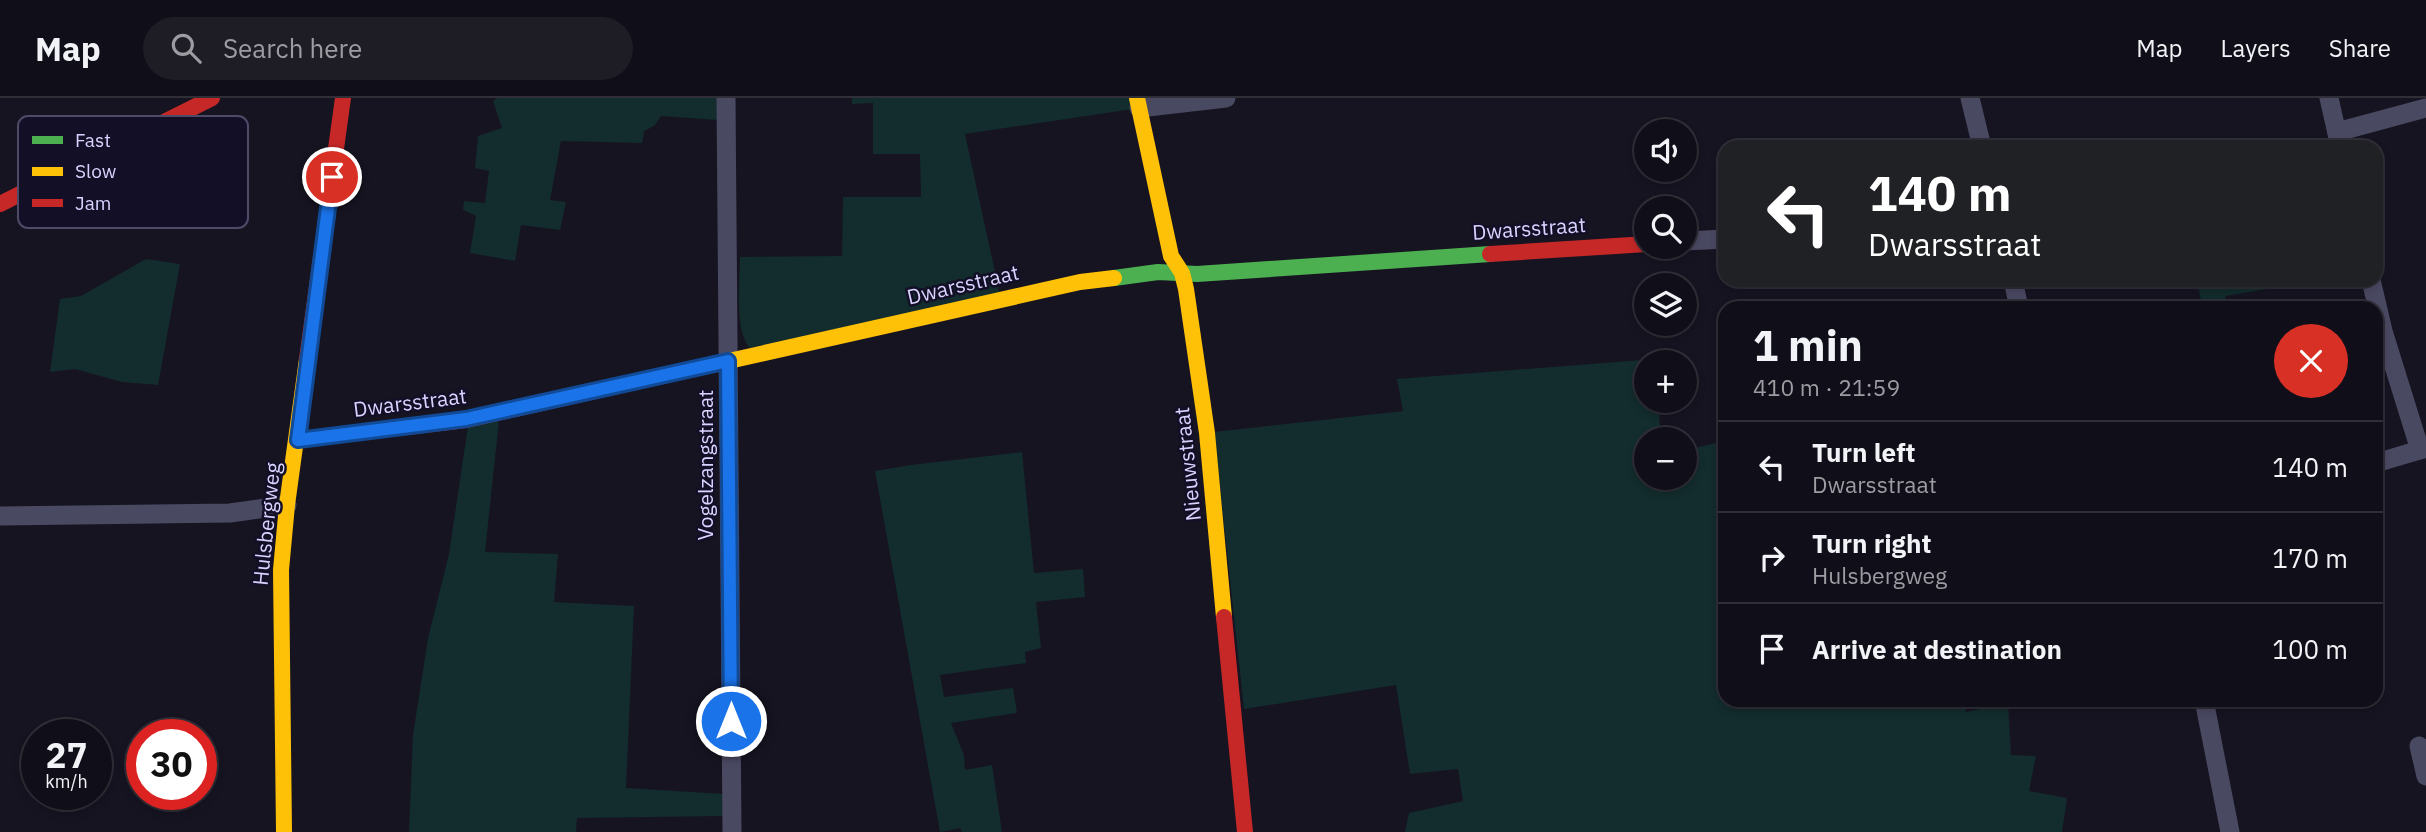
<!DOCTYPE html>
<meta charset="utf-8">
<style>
:root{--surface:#100f19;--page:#1e1d26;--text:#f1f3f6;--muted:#9c9ca2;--line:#302f38}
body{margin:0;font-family:"IBM Plex Sans",sans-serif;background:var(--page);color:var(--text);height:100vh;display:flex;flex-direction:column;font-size:26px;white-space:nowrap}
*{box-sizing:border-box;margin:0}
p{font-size:23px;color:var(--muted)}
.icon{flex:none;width:38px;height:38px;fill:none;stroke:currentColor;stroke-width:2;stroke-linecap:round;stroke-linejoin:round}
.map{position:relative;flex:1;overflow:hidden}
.drawer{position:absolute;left:1718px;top:203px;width:665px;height:406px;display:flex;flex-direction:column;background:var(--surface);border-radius:21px;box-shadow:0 4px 10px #0003,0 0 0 2px var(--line)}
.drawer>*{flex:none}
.top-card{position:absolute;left:1718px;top:42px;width:665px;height:147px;border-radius:21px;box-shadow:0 4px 10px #0003,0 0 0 2px var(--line);background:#202124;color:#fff;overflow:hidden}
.tools{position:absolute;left:1634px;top:21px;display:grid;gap:14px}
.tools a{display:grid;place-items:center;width:63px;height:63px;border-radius:50%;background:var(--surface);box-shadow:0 4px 10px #0003,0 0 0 2px var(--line);font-size:35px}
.speed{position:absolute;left:21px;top:621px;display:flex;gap:14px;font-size:35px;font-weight:700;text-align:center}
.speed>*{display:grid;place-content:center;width:91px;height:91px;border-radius:50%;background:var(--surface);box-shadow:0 4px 10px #0003,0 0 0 2px var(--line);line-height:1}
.speed small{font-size:18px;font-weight:400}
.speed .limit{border:10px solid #d22;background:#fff;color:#111}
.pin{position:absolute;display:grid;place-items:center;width:60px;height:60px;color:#fff;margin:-30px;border:4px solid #fff;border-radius:50%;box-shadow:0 2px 7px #0007}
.me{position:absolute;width:77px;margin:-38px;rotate:0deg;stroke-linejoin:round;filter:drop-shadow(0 0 5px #0008)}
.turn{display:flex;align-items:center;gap:24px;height:147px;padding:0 35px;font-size:32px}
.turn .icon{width:91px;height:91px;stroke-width:2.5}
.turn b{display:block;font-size:49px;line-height:60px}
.round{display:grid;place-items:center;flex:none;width:74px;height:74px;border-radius:37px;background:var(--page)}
.headline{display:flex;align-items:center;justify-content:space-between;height:119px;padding:0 35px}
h1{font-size:42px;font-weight:700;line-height:52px}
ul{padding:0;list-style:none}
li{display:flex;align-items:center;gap:21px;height:91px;padding:0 35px;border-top:2px solid var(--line)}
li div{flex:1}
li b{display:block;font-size:26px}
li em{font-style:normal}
header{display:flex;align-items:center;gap:42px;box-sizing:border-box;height:98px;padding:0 35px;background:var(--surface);border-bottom:2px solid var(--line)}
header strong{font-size:33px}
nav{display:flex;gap:38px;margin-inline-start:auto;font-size:24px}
.search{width:490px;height:63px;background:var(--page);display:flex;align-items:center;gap:18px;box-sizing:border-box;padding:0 24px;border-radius:38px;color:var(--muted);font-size:26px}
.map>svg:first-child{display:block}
.green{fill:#132c2d}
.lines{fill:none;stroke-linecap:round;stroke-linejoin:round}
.street{stroke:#4a4962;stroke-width:19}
.fast{stroke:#4caf50;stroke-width:16}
.slow{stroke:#ffc107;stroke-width:16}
.jam{stroke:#c62828;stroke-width:16}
.route-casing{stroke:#114b97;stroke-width:18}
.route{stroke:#1a73e8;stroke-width:12}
.labels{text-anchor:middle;stroke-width:5;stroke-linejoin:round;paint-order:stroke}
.street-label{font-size:21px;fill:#d9d4ff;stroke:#130f26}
.key{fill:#130f26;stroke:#4e4a67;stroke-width:2}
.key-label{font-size:19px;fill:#d9d4ff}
</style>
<header>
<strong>Map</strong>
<div class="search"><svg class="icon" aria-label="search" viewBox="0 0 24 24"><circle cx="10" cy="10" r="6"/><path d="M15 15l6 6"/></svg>Search here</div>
<nav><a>Map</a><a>Layers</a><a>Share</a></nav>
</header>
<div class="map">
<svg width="2426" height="734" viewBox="0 0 2426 734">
<rect width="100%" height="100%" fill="#161421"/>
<g class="green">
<path d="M497 0H718V22L661 18 654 28 644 33 642 45 561 43 550 102 566 104 560 132 521 127 515 163 470 155 476 118 463 112 464 103 485 105 489 73 475 70 478 38 502 30 493 3Z"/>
<path d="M852 0H1131L1133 11 965 36 1000 197 750 250C734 233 740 183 740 159L842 158 843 99H921L920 56H873V5L852 6Z"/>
<path d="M146 161 180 166 158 287 122 284 75 271 50 274 60 201 81 198Z"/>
<path d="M2197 182H2320L2225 198 2228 210H2137L2201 202Z"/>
<path d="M1655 261V264H1647V303H1658L1661 341H1647V380H1685V352L1725 343 1726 602H1964L1966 614 2008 605 2011 657 2036 658 2029 693 2067 700 2062 734H1405L1409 715 1463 703 1458 671 1410 676 1396 587 1244 611 1214 334 1403 313 1397 281Z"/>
<path d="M499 323 485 454 558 456 554 504 634 508 626 690 724 696 725 718 577 720 576 734H409L413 637 428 540 449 456 468 328Z"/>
<path d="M1022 354 1034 475 1083 471 1085 499 1036 504 1041 550 1025 554 1026 565 940 577 944 599 1013 590 1017 615 951 625 964 657 965 672 992 667 1002 734H962L960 730 940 734 875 373 911 367Z"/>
</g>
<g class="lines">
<g class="street">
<path d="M726 0 732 734"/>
<path d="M1970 0 1982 49"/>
<path d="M2329 0 2340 49"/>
<path d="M1139 10 1226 0"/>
<path d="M2337 34 2426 10"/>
<path d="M1685 143 1726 141"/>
<path d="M2013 182 2019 210"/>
<path d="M2371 182 2383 233 2420 352"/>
<path d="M2376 365 2426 350"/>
<path d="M0 418 230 415 287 407"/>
<path d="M2204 602 2230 734"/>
<path d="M2419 648 2426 678"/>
</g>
<path class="fast" d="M1114 180 1158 174 1197 176 1490 156"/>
<g class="slow">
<path d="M1137 0 1171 158 1182 175 1186 191 1207 335 1224 519"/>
<path d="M720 265 1080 184 1114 180"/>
<path d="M284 734 281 472 287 407 307 261"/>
</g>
<g class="jam">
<path d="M0 106 212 0"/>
<path d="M1490 156 1647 146"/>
<path d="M307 261 343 0"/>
<path d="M297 342 466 322 720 265"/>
<path d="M1224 519 1245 734"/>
</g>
</g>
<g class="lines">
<defs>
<path id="route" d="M332 79 298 342 466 321 728 263 731 623"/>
</defs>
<use href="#route" class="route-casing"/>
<use href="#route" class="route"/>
</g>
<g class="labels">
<g class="street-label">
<text transform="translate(1529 131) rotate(-4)" y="7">Dwarsstraat</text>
<text transform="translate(963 187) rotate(-13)" y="7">Dwarsstraat</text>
<text transform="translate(410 305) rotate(-7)" y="7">Dwarsstraat</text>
<text transform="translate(1188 366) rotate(-96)" y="7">Nieuwstraat</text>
<text transform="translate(706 367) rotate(-90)" y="7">Vogelzangstraat</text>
<text transform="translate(267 426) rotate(-84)" y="7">Hulsbergweg</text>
</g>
</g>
<rect x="18" y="18" width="230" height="112" rx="10" class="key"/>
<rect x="32" y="38" width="31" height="8" fill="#4caf50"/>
<rect x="32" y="69" width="31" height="9" fill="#ffc107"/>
<rect x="32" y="101" width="31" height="8" fill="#c62828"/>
<g class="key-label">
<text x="75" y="49">Fast</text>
<text x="75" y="80">Slow</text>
<text x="75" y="112">Jam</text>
</g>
</svg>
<div class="tools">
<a><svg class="icon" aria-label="sound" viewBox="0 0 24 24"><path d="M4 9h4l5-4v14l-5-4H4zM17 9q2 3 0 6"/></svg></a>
<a><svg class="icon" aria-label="search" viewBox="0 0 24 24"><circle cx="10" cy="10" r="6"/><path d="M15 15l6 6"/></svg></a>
<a><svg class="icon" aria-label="layers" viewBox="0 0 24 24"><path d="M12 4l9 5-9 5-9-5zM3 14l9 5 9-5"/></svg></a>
<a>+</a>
<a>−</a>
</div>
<div class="speed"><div>27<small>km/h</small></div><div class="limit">30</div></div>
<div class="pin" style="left:332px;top:79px;background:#d93025"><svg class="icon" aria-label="arrive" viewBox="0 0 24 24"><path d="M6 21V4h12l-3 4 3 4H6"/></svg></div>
<svg class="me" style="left:731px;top:623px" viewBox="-20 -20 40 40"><circle r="17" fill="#1a73e8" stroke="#fff" stroke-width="3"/><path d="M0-11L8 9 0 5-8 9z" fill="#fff"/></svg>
<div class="top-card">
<div class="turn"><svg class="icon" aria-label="left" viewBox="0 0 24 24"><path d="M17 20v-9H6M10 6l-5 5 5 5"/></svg><div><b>140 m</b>Dwarsstraat</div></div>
</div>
<section class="drawer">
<div class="headline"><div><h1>1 min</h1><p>410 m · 21:59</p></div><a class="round" style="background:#d93025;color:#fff"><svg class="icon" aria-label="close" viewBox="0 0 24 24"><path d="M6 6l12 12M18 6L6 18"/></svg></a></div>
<ul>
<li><svg class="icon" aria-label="left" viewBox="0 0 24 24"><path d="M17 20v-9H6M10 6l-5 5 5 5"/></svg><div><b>Turn left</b><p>Dwarsstraat</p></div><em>140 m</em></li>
<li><svg class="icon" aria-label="right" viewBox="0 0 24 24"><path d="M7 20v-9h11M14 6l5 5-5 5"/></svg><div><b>Turn right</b><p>Hulsbergweg</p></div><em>170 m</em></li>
<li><svg class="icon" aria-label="arrive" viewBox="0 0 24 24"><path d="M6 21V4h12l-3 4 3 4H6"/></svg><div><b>Arrive at destination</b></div><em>100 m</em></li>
</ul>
</section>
</div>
